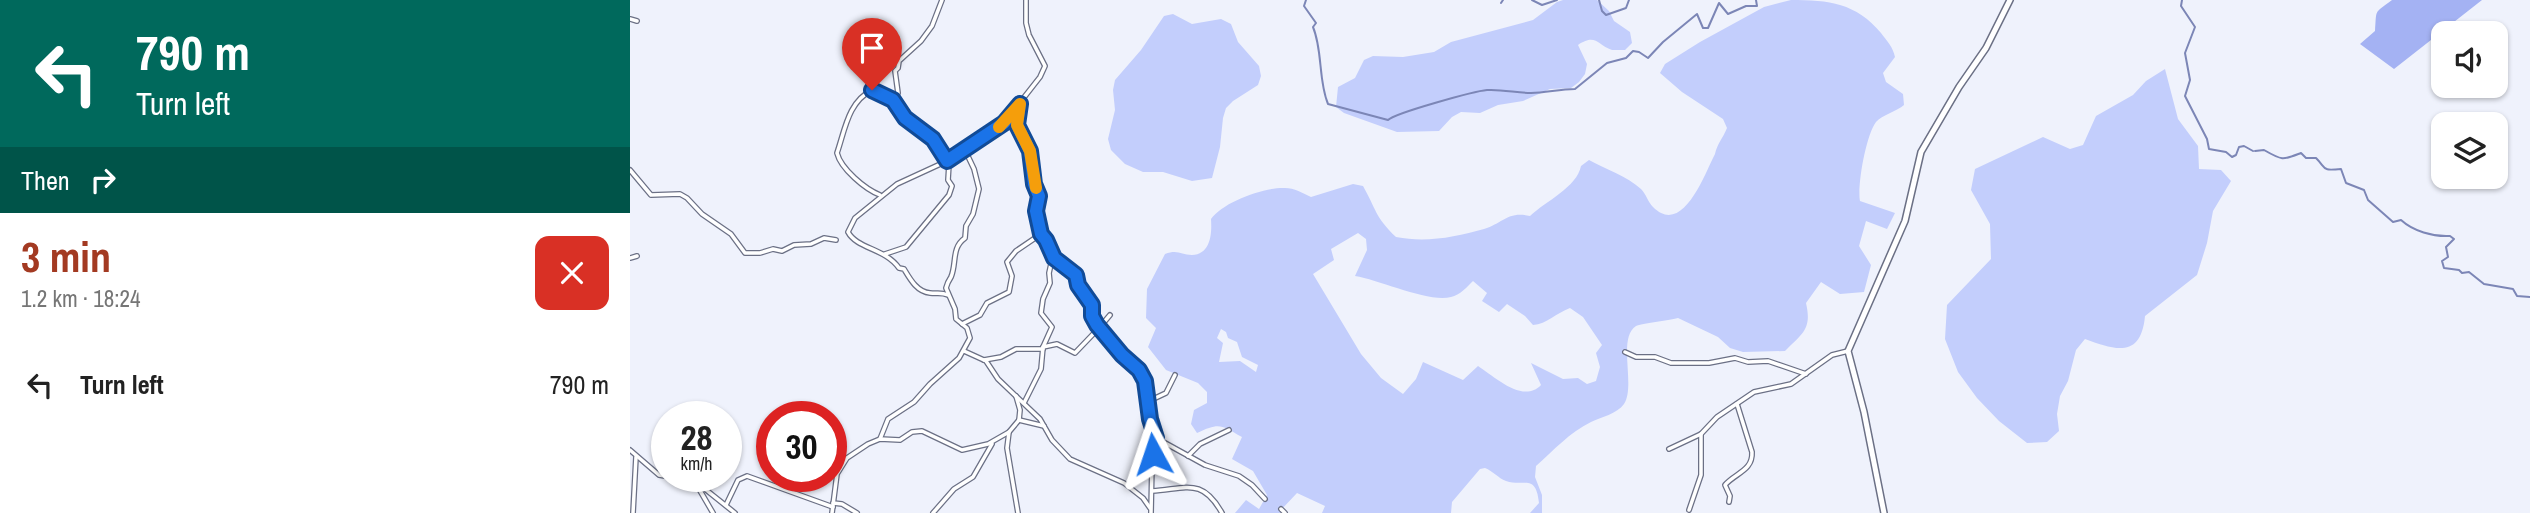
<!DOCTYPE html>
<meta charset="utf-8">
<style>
:root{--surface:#fff;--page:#f6f6f6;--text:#222;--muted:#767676;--accent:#a33a22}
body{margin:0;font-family:"Archivo Narrow",sans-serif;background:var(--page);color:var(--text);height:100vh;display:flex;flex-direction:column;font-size:26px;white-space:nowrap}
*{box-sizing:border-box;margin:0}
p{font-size:23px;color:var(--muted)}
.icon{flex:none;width:38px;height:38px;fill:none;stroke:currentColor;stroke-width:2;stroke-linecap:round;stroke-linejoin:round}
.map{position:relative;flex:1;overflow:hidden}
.details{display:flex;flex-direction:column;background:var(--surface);width:630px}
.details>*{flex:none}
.guide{background:#00695c;color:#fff;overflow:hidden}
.controls{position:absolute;left:1801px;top:21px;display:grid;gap:14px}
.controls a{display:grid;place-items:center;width:77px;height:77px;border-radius:14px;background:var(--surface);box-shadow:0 2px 5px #0004;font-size:35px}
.speed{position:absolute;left:21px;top:401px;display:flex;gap:14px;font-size:35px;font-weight:700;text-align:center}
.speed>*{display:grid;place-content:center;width:91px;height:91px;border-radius:50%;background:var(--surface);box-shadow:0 2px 5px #0004;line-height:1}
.speed small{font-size:18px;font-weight:400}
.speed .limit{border:10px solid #d22;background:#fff;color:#111}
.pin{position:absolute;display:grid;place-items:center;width:60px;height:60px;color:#fff;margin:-72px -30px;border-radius:50% 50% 50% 0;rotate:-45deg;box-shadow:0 0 7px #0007}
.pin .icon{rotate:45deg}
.me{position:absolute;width:77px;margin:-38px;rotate:355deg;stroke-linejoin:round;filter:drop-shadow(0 0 5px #0008)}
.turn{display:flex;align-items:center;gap:24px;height:147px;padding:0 21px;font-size:32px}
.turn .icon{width:91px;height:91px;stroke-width:2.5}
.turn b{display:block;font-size:49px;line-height:60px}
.then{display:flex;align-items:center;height:66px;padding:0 21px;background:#0003;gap:14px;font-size:26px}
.round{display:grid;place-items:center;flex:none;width:74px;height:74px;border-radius:14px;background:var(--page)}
.overview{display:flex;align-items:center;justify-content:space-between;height:119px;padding:0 21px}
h1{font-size:42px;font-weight:700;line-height:52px;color:var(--accent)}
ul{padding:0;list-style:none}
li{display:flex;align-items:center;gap:21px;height:105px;padding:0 21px}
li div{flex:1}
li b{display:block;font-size:26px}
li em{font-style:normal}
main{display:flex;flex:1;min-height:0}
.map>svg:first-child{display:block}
.green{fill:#c3cefc;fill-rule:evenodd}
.forest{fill:#a4b2f3}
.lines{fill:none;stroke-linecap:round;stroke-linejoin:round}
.stream{stroke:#7c86b6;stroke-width:2}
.street-casing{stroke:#6b7085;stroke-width:6}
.secondary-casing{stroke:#6b7085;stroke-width:8}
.street{stroke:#fff;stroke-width:3.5}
.secondary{stroke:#fff;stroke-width:5}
.route-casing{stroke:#114b97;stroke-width:18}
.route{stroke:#1a73e8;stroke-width:12}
.slow{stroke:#f59e0b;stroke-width:12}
</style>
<main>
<section class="details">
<div class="guide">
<div class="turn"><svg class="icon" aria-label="left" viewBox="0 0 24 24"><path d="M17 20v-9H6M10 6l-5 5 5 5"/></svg><div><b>790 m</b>Turn left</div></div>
<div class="then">Then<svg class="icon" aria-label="right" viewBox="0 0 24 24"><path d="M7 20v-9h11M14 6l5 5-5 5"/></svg></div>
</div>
<div class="overview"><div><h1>3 min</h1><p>1.2 km · 18:24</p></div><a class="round" style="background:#d93025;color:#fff"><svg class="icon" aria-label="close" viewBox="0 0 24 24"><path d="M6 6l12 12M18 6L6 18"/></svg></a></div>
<ul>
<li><svg class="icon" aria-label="left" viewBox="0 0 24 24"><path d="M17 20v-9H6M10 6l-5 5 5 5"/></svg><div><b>Turn left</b></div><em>790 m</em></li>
</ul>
</section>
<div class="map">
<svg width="1900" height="513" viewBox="0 0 1900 513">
<rect width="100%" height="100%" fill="#eff2fc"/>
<g class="green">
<path d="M933 0H967L979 11 984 21 1000 32 1002 43 995 50C994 50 984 50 982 50 967 45 966 33 948 45L957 64 955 74 949 82 941 88 920 89 893 101 868 105 850 113 831 112 822 117 809 131 767 132 714 113 706 107 708 87 725 78 734 60 743 56 773 57 804 52 821 42 903 20 927 2Z"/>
<path d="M1161 0C1199 0 1226 3 1251 33 1257 41 1263 47 1265 57L1253 73 1256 82 1273 94 1274 105C1267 111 1252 115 1246 122 1236 135 1227 186 1230 201L1265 213 1257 229 1236 221 1229 246 1241 265 1234 292 1210 294 1191 282 1176 303C1182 329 1173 333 1155 351L1113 352 1100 348 1088 337 1048 318C1038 321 1012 323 1006 326 987 338 1006 386 994 404 987 414 971 417 961 422 940 432 923 451 906 466L905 477 912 495V513H900L909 503C906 473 894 487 876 481 868 478 863 471 855 468L850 469 822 502 821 513H692L695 506 667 493 650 511 651 513H605L616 500 629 509 637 495 623 471 602 459 612 437C591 425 590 422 567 433L561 424 564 410 577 403V392L568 383 536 370 518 347 526 328 516 318 517 289 535 254C548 249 551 255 562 255 581 254 582 233 581 219 593 202 634 187 655 188 664 188 673 193 681 197L723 184 733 186C746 209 745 217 766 237 796 243 826 237 854 229 874 223 877 211 900 216 916 201 947 187 951 166L959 160C975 169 997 176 1011 189 1016 194 1018 202 1023 207 1053 237 1075 173 1085 154 1087 144 1093 138 1097 128L1093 119 1052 92 1030 73 1035 64 1070 42 1134 7ZM728 233 736 239 737 250 725 276C750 280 799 303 821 297 830 295 837 287 843 281L857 293 852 301 869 312 877 304 895 316 903 325C917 324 926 313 940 308L953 317 972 345 966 353 970 367 966 381 957 384 948 378 933 379 901 363 911 385C893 404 865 377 848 366L833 380 793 362 786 379 773 394 751 378 731 354 683 274 704 260 701 249ZM591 329 596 332 598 338 607 342 612 357 628 365 626 372 610 361 589 362 593 343 587 338Z"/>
<path d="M543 14 562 24 591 19 601 24 608 42 629 66 631 76 628 85 603 101 596 108 593 118 590 147 582 178 562 181 533 172H513L495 164 481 150 478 139 485 110 483 90 485 80 511 50 534 16Z"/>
<path d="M1535 69 1548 119 1568 146 1569 169 1591 170 1601 181 1583 211 1577 243 1567 275 1515 316C1511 359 1485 350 1455 339L1446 350 1438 381 1430 396 1427 414 1429 431 1417 442 1397 443 1369 421 1347 398 1328 372 1315 339 1317 305 1361 259 1360 224 1341 190 1345 169 1413 137 1440 149 1453 145 1466 116 1503 95 1516 81Z"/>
</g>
<path class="forest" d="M1762 0H1852L1764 69 1730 44 1745 31C1747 9 1743 14 1762 0Z"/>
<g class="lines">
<g class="stream">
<path d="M676 0 674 6 686 23 683 27C693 51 688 80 698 104L758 120C765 113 845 91 857 90 872 89 887 93 901 93 916 93 929 89 945 89L977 63 996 58 1003 51 1009 52 1018 58 1033 42 1067 14 1073 28H1078L1089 3 1098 14 1116 6H1127L1126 0"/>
<path d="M902 0 912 5 927 0"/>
<path d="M969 0 972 11 976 15 996 8 999 0"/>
<path d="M1552 0 1551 6 1565 27 1555 53 1560 80 1555 96 1577 139 1579 149 1596 152 1602 157 1606 155 1609 147 1614 146 1623 151"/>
<path d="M871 3 873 0"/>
<path d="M1625 151 1634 150C1653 161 1653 160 1671 153L1676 158H1686C1697 169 1691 171 1711 169L1716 183 1734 190 1738 200 1763 222 1771 220C1783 231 1803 237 1820 236L1824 239 1816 247 1818 257 1812 261 1814 268 1829 270 1832 273 1839 272 1854 284 1883 289 1887 296 1900 297"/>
</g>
<defs>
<g id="street">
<path d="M0 19 7 21"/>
<path d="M0 170 21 195 50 194 57 198 72 214 101 234 115 253H130L143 249 152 251 164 245 181 244 194 238 206 240"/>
<path d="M250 195C235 189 211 169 207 153 215 130 218 102 242 90L262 100"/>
<path d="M411 234 416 240 424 258 446 275C449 290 457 294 462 306 466 316 461 318 469 328L480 315"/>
<path d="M255 254 276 247 319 195 322 186 318 180 319 164 303 139 275 118 263 100 268 93 265 71 268 68 269 61 291 41 302 26 312 0"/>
<path d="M0 258 7 256"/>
<path d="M318 295C311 292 307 294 300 293 287 292 280 279 274 269L269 268C255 248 227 249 218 232L225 218 267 184 317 161 374 123 410 77 415 66 399 35 396 23V0"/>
<path d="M332 324 350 315 357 303 379 292 382 276 377 262 386 251 411 234 406 211 409 196 404 184 400 151 387 126 390 106"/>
<path d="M413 347 427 344 445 353 469 328 492 355 509 370 515 381 520 420 526 438 522 463 521 513"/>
<path d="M334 351 356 361 368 379 410 419 422 440 440 459 494 483 513 498 520 508"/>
<path d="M995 352 1006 357H1025L1041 363H1079L1105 358 1118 362 1138 361 1176 374"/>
<path d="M354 360 371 357 386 349H413"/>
<path d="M519 401 536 393 545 375"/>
<path d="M394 403 411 369 413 347 422 327 411 313 413 299 420 283 419 273 423 255"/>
<path d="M389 420 414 426"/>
<path d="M379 432 377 448 388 513"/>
<path d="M526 438 575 465 609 476 622 485 635 499"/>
<path d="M250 439 258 419 284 402 300 384 329 358 340 338 337 328 326 319 325 309 316 288C317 284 319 280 321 277 327 263 321 248 335 238L336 226 343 214 349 189 344 169 335 150"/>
<path d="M1039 449 1071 434 1087 417 1124 392 1161 384 1202 355 1218 351"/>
<path d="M0 450 29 475 65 481 105 513"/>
<path d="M558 456 570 444 599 430"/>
<path d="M65 482 83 513"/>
<path d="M522 491C556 489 572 477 592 513"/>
<path d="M1099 502 1100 496 1095 485C1105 473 1123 471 1122 452L1107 404"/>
<path d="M203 503 212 504 227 513"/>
<path d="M96 505 108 480 117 476 203 507"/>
<path d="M651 509 655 513"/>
<path d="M1059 510 1071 475V434"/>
<path d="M3 513 6 457"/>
<path d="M202 513 207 474 217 458 238 444 250 439 270 440 282 432 292 431 332 450 358 444 379 432 389 420 390 410 386 396"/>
<path d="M303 513 324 489 343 477 362 444"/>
</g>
<path id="secondary" d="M1254 513 1234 412 1218 351 1275 221 1291 152 1329 87 1356 48 1380 0"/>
</defs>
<use href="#street" class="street-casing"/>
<use href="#secondary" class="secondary-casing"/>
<use href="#street" class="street"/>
<use href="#secondary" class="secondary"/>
</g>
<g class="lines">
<defs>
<path id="route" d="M242 90 263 100 275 118 303 139 317 161 374 123 390 104 387 125 400 151 404 184 409 196 406 211 411 234 416 240 424 258 446 275 448 285 462 305V316L467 325 492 355 509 370 515 381 520 419 526 438 523 454"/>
</defs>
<use href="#route" class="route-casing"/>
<use href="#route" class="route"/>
<path class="slow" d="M369 127 390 104 387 125 400 151 406 188"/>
</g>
</svg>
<div class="controls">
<a><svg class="icon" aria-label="sound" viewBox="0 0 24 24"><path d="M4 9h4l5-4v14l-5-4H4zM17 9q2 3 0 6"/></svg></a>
<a><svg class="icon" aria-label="layers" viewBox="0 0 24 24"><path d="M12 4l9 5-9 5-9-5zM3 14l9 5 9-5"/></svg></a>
</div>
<div class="speed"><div>28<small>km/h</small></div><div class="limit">30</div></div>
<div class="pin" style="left:242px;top:90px;background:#d93025"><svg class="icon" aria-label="arrive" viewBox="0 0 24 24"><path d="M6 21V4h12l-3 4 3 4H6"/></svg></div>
<svg class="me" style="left:523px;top:454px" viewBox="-20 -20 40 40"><path d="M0-17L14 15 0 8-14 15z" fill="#1a73e8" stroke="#fff" stroke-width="4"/></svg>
</div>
</main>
